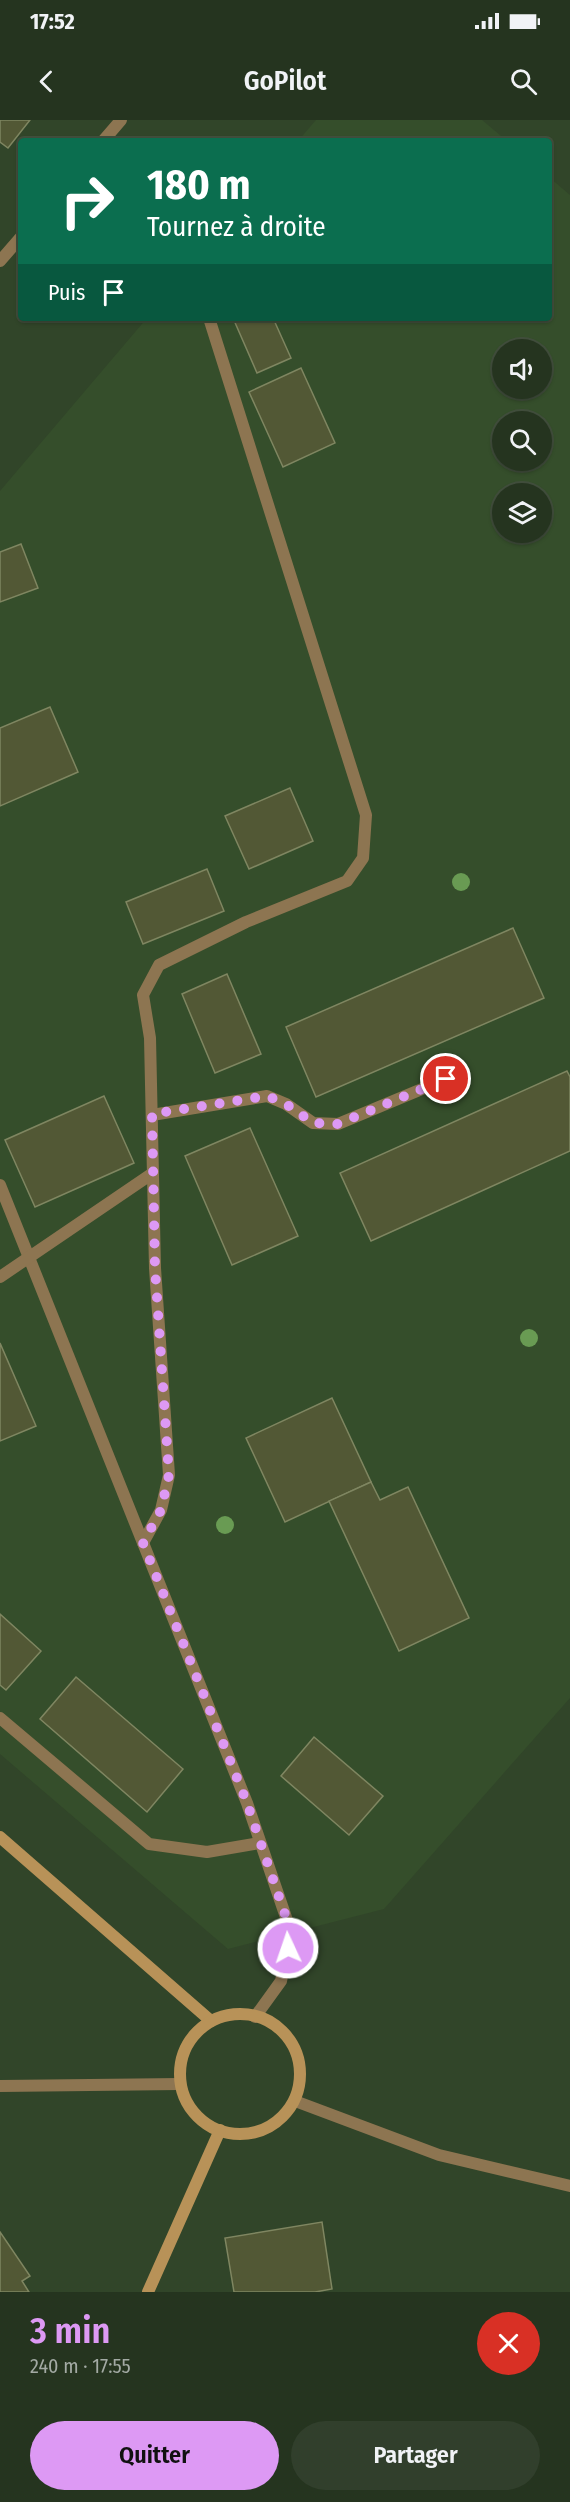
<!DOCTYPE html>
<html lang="fr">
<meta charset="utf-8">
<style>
:root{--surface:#25341f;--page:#313f2c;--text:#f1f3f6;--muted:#a3aaa4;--line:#424f3d;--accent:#dd99f4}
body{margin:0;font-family:"Fira Sans Condensed",sans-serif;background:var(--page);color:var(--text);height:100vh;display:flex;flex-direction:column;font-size:22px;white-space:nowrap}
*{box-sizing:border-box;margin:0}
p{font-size:20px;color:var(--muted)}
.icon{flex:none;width:33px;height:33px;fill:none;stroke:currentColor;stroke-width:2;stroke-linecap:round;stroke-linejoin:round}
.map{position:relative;height:2172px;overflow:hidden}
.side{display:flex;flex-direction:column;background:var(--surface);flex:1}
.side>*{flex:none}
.top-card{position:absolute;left:18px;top:18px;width:534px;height:183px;border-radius:6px;box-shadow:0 2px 4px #0004,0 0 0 2px var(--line);background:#0b6e4f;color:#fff;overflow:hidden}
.controls{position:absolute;left:492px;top:219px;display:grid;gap:12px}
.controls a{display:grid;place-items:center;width:60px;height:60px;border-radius:50%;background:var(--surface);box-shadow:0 2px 4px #0004,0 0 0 2px var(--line);font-size:30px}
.pin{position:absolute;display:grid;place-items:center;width:51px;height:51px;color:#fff;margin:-26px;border:3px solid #fff;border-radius:50%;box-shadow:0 2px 6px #0007}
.me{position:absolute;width:66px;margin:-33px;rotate:357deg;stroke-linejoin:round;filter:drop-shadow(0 0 4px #0008)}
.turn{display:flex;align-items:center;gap:21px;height:126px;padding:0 30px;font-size:27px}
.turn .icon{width:78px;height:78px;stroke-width:2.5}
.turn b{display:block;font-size:42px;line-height:51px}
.then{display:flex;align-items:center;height:57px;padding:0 30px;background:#0003;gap:12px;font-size:22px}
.round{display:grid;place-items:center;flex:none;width:63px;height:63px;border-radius:32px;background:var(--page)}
.headline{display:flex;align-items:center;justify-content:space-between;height:102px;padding:0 30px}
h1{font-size:36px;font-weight:600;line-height:45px;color:var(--accent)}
.primary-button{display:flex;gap:12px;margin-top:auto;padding:12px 30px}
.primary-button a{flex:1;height:69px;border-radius:36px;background:var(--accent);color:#111;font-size:24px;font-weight:600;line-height:69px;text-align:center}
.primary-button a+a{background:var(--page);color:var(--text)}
.status{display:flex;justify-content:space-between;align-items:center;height:42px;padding:0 30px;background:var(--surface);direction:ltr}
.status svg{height:16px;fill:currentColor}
header{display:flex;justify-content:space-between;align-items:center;height:78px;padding:0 30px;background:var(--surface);font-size:27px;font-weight:600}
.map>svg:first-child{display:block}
.built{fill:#354e2b;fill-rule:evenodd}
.building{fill:#525835;stroke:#7f8661;stroke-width:1.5}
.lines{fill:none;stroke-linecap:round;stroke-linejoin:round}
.service{stroke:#8d7551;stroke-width:12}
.minor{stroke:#8d7551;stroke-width:12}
.tertiary{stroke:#8d7551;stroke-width:12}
.secondary{stroke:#b89258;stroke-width:12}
.tree{fill:#699b53}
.route{stroke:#dd99f4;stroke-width:10;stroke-dasharray:0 18}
</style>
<div class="status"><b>17:52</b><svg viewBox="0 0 49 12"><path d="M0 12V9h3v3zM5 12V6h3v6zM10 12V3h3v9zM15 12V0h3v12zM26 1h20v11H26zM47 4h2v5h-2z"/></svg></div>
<header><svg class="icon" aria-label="back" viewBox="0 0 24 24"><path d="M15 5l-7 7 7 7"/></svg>GoPilot<svg class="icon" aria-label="search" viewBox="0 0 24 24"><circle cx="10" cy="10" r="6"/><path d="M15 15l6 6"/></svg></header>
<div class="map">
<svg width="570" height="2172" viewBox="0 0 570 2172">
<rect width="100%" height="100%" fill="#314529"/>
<g class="built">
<path d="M316 0H482L507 21H298Z"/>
<path d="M549 57 570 75V1578L384 1789 228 1829 0 1634V371L147 198H549ZM502 230H542V268H502ZM502 302H542V340H502ZM502 374H542V412H502Z"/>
</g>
<g class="building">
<path d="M0 0H30L8 28 0 22Z"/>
<path d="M233 198H273L291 238 257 253Z"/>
<path d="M301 248 335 323 283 347 249 272Z"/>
<path d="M21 424 38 468 0 482V432Z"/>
<path d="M50 587 78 652 0 686V608Z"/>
<path d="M290 668 313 721 249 749 225 696Z"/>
<path d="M207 749 224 791 143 824 126 782Z"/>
<path d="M513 808 544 878 316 977 286 907Z"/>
<path d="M227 854 261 934 215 953 182 874Z"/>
<path d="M567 951 570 957V1031L371 1121 340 1053Z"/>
<path d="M104 976 134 1043 35 1087 5 1020Z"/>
<path d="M250 1008 298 1116 232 1145 185 1036Z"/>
<path d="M0 1223 36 1306 0 1321Z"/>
<path d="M332 1278 371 1362 285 1402 246 1318Z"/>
<path d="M371 1362 380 1380 408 1367 469 1498 399 1531 329 1381Z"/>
<path d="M0 1494 41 1531 6 1570 0 1565Z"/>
<path d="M76 1557 183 1649 147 1692 40 1599Z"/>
<path d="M314 1617 383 1676 349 1715 281 1656Z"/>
<path d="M322 2102 332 2169 315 2172H234L225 2118Z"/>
<path d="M0 2112 30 2156 22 2161 29 2172H0Z"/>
</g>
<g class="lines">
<g class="service">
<path d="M152 995 267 976 286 984 313 1003 338 1004 446 959"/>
<path d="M0 1065 247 1683 291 1812 281 1861 255 1897"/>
<path d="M0 1157 153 1053"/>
<path d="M143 1423 161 1390 169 1355 155 1148 150 918 143 875 159 845 246 802 347 761 363 738 366 695 209 198"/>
<path d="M0 1598 149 1724 207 1732 260 1723"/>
</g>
<path class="minor" d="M295 1981 439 2035 570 2066"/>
<g class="tertiary">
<path d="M103 21 121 0"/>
<path d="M0 141 21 117"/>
<path d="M0 1966 180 1964"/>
</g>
<g class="secondary">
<path d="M0 1717 211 1901"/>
<circle cx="240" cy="1954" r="60"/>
<path d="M148 2172 220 2010"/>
</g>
</g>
<g class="tree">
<circle cx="461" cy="762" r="9"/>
<circle cx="529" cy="1218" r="9"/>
<circle cx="225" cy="1405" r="9"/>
</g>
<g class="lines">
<path class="route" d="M288 1828 291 1812 247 1683 143 1423 161 1390 169 1355 155 1148 152 994 267 976 286 984 313 1003 338 1004 446 959"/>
</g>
</svg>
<div class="controls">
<a><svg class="icon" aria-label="sound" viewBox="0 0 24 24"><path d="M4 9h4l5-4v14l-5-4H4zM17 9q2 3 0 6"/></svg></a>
<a><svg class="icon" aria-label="search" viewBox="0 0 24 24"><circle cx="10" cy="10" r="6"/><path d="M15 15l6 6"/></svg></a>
<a><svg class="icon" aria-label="layers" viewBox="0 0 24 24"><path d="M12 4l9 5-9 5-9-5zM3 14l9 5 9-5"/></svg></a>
</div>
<div class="pin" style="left:446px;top:959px;background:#d93025"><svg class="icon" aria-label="arrive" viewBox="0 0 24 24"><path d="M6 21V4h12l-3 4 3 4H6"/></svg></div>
<svg class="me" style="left:288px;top:1828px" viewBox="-20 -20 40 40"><circle r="17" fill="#dd99f4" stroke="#fff" stroke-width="3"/><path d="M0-11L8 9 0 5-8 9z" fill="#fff"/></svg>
<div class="top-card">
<div class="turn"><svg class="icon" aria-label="right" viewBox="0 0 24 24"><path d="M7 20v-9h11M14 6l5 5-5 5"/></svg><div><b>180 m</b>Tournez à droite</div></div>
<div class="then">Puis<svg class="icon" aria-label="arrive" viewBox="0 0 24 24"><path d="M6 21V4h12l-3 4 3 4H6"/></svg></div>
</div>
</div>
<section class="side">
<div class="headline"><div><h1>3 min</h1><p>240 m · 17:55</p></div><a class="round" style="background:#d93025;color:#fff"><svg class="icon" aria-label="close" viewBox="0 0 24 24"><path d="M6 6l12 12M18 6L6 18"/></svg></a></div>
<div class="primary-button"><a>Quitter</a><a>Partager</a></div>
</section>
